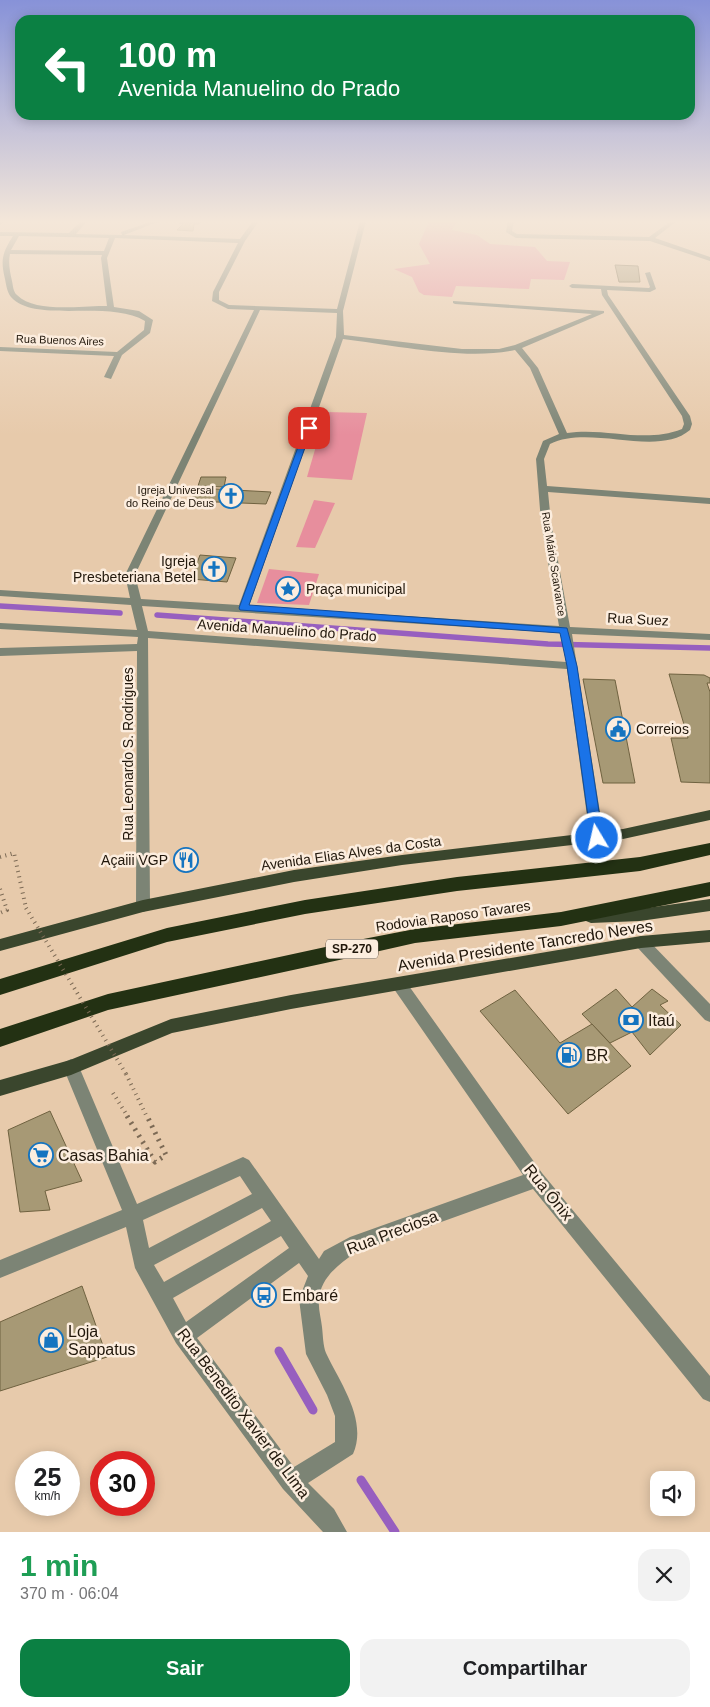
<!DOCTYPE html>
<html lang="pt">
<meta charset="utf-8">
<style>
:root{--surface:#fff;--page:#f2f2f2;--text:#202124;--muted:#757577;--accent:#0b8043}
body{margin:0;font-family:Helvetica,sans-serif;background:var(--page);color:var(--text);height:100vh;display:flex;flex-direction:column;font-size:19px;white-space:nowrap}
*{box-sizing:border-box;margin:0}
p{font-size:16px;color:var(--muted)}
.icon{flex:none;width:28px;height:28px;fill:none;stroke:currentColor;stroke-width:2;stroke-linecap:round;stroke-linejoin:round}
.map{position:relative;height:1532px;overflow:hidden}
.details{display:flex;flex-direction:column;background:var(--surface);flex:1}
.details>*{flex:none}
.top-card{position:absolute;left:15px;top:15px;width:680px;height:105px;border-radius:15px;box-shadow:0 2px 12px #0003;background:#0b8043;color:#fff;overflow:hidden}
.tools{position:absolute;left:650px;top:1471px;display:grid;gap:10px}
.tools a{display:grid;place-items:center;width:45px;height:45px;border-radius:10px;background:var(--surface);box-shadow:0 2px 12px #0003;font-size:25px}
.speed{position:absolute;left:15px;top:1451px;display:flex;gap:10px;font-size:25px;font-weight:700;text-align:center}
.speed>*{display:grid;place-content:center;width:65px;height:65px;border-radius:50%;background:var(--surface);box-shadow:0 2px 12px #0003;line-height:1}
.speed small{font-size:12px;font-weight:400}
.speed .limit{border:8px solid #d22;background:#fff;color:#111}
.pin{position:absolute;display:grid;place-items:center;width:42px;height:42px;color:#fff;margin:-21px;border-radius:10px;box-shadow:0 2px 8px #0006}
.me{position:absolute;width:55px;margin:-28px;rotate:351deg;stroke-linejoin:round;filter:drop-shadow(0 0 4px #0008)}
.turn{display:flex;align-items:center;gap:18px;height:105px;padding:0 20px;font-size:22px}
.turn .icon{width:65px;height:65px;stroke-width:2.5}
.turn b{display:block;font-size:35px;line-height:42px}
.round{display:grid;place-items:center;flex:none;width:52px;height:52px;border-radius:15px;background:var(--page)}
.overview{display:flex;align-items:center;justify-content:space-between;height:85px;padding:0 20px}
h1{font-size:30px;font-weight:700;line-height:38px;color:#1e9e55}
.primary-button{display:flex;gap:10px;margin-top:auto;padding:10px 20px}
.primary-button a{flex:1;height:58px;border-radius:15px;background:var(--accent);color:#fff;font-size:20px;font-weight:700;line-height:58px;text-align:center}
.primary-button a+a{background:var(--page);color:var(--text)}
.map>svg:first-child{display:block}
.green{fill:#e78e9d}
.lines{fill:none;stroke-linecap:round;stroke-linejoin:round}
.stream-far1{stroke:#975fbf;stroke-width:5.5}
.stream{stroke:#975fbf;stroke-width:9}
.building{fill:#a79975;stroke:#6f6240}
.path-far1{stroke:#7c6a55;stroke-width:4;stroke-dasharray:1 4.5;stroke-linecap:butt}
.path{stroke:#7c6a55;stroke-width:5;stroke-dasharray:2 5.5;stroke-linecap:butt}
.minor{fill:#7c8475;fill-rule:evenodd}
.major{fill:#3a462d;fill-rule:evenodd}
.highway{fill:#233113;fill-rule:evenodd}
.path-bridge{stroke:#7c6a55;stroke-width:4;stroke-dasharray:1 4.5;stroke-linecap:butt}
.route{fill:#1a73e8;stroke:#114b97}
.labels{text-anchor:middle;stroke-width:5;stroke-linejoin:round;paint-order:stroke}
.far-street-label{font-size:11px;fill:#21170b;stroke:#fcedde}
.far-poi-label{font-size:11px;fill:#21170b;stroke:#fcedde;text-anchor:end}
.shield{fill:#fcedde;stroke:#63574a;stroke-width:1}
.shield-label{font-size:12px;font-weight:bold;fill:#21170b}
.poi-label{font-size:14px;fill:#21170b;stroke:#fcedde;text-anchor:end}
.street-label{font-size:14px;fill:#21170b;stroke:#fcedde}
.near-street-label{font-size:16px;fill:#21170b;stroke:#fcedde}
.near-poi-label{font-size:16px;fill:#21170b;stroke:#fcedde;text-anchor:start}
</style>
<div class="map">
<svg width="710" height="1532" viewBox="0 0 710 1532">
<rect width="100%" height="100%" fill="#e7caab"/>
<g class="green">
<path d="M429 221H457L452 230 477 235 490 244 535 247 547 261 570 262 564 280 531 279 529 289 456 286 452 297 424 295 419 292 412 277 394 269 430 264 419 244Z"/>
<path d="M326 412 367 413 352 480 307 477Z"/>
<path d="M314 500 335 503 315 548 296 547Z"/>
<path d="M269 569 319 574 309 605 257 603Z"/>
</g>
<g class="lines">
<g class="stream-far1">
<path d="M0 606 120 613"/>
<path d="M157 615 548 644 710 648"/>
</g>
<g class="stream">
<path d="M279 1351 313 1410"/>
<path d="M361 1480 395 1532"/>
</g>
</g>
<g class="building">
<path d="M181 221H201L199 224H194L193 231 177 230 183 224 179 223Z"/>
<path d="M615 265 638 266 640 282H619Z"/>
<path d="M201 477H226L224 487 198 486Z"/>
<path d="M197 488 271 492 266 504 191 501Z"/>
<path d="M200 555 236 558 227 582 191 579Z"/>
<path d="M669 674 704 675 710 678V683H707L710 692V783L681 782 671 738H688Z"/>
<path d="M583 679 615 680 635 783H603Z"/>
<path d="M616 989 632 1007 652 989 668 1001 660 1005 681 1025 650 1055 632 1032 610 1043 582 1014Z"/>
<path d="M515 990 560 1043 592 1024 631 1066 568 1114 480 1011Z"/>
<path d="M50 1111 82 1181 45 1191 50 1210 20 1212 8 1130Z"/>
<path d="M82 1286 107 1357 0 1391V1322Z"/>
</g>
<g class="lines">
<g class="path-far1">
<path d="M0 857 14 853 26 908"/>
<path d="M0 889 7 910 0 913"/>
<path d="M126 1074 147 1117"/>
<path d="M113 1093 128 1117"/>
</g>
<path class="path" d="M127 1116 155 1162 166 1155 147 1116"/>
<g class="minor">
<path d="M0 221H6L0 225Z"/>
<path d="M81 221H87L76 234 122 235 121 232 153 221H160L124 235 240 239 253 221H259L245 241 219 292V300L229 305 337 309 360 221H366L343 311 344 335 462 349H499L515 345 592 314 455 304 453 303V301L604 311V313L522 348 538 368 567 433C606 427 644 444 682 429L684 424 682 416 602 295 601 289 572 288 569 286 572 284 649 288 650 287 645 273 650 272 656 289 650 292 607 290 608 295 690 416 692 424 690 430C657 458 590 424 550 444L544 459 547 486 710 498V504L548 492 551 522 570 627 710 634V640L572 634 604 838 602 842H592L590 838 567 669 148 638 150 906 148 910 143 912 138 910 136 906 137 651 0 656V648L137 644 138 637 0 629V623L137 630 131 605 0 596V590L130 598 125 575 254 310 228 309 212 301 213 292 238 243 115 238 107 258 114 307 139 311 153 320 150 333 122 355 111 379 104 377 114 356 0 351V347L117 352 144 330 145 321C108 299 35 324 11 297 7 292 6 284 5 279 0 259 3 252 13 236H0V232L69 233ZM19 236 109 238 104 251 11 250ZM10 254 102 255 101 258 107 306C83 305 36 314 17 295 13 292 13 285 12 281 10 272 8 263 10 254ZM260 310 337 313 336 337 239 605 141 599 135 575ZM343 339C394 345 466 361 515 350L530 368 559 434 543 441 536 459 541 522 559 626 249 606ZM142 606 561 633 566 662 148 631Z"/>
<path d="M508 221H514L512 231 517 234 649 237 671 221H677L655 238 710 257V261L650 241 516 238 506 232Z"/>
<path d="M641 936 646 938 710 1004V1022L705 1020 636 946 634 942 636 938Z"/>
<path d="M399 977 404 979 542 1173 710 1376V1402L703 1399 533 1189 355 1253C339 1264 320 1278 319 1300 318 1308 321 1318 322 1327 323 1335 323 1346 326 1353 340 1383 368 1420 353 1454L308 1483 334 1509 347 1532H323L283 1489 176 1343 135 1268 126 1227 0 1278V1260L122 1210 63 1067 65 1062 71 1059 77 1062 137 1204 243 1157 249 1160 319 1259 324 1251 350 1237 523 1175 394 989 391 984 394 979ZM240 1176 252 1194 149 1248 143 1220ZM262 1208 271 1221 164 1282 154 1265ZM281 1236 289 1248 186 1322 173 1298ZM299 1263 308 1276 299 1299 306 1354 327 1395 335 1416V1442L294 1467 197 1338Z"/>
</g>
<g class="major">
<path d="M710 810V820L623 839 402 865 294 882 143 912 0 951V939L143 900 294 870 402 855 623 829Z"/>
<path d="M710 899V911L640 921 591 923 586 921 584 917 586 913 591 911 640 909Z"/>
<path d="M710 930V942L641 948 291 1009 172 1033 71 1075 0 1096V1080L70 1060 171 1019 291 995 641 936Z"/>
</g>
<g class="highway">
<path d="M710 843V855L640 871 457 891 305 914 167 942 0 995V979L167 928 305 900 457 877 640 857Z"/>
<path d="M710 882V896L561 926 415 943 353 957 108 1010 0 1047V1029L108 994 353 941 415 929 561 912Z"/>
</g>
<path class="path-bridge" d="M26 908 126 1074"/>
</g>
<linearGradient id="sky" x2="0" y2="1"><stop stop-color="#8792d8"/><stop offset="0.51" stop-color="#f4e7d9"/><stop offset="1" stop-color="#f4e7d9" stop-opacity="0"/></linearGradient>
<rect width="710" height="435" fill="url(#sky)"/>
<path class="route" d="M309 425 312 428 249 605 567 628 577 666 603 838 602 841H593L591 838 567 666 560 633 240 610 239 608 305 428Z"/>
<defs>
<symbol id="church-ring" viewBox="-11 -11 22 22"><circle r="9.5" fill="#fcedde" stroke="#1574c0" stroke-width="1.5"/><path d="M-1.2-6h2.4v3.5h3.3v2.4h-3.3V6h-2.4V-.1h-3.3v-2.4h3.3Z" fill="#1574c0"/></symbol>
<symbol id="sight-ring" viewBox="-11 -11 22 22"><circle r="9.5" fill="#fcedde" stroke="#1574c0" stroke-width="1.5"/><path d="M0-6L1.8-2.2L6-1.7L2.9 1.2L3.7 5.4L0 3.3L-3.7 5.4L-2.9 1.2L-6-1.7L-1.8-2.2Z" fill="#1574c0"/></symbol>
<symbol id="civic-ring" viewBox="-11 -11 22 22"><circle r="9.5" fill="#fcedde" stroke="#1574c0" stroke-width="1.5"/><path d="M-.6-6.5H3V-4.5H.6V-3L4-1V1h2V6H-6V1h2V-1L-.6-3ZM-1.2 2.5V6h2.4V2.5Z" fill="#1574c0"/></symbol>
<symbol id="restaurant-ring" viewBox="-11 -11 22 22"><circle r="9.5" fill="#fcedde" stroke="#1574c0" stroke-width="1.5"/><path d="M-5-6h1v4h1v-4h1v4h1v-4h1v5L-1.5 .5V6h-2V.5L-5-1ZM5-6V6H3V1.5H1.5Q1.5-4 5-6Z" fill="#1574c0"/></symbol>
<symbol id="bank-ring" viewBox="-11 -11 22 22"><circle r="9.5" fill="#fcedde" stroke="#1574c0" stroke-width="1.5"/><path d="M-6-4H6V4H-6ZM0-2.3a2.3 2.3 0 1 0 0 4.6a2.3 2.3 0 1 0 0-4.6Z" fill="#1574c0"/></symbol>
<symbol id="fuel-ring" viewBox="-11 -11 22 22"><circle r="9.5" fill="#fcedde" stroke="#1574c0" stroke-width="1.5"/><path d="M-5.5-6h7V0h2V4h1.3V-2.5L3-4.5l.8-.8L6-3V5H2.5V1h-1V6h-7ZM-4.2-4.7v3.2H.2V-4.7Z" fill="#1574c0"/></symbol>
<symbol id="supermarket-ring" viewBox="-11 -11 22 22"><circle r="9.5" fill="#fcedde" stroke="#1574c0" stroke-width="1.5"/><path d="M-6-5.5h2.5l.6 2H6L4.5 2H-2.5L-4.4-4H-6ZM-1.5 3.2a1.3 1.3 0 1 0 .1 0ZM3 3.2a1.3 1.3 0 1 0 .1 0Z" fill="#1574c0"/></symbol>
<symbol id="bus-ring" viewBox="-11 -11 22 22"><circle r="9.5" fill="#fcedde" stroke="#1574c0" stroke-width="1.5"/><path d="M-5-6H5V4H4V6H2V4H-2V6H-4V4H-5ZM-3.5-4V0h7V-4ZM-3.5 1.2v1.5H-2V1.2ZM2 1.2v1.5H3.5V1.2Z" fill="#1574c0"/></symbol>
<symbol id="shop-ring" viewBox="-11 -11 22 22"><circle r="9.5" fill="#fcedde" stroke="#1574c0" stroke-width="1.5"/><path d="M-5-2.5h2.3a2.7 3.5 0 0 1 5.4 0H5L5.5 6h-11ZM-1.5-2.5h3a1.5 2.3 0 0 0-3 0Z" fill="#1574c0"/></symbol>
</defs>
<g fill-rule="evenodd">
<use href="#church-ring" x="217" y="482" width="28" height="28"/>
<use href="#church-ring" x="200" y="555" width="28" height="28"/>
<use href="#sight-ring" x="274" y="575" width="28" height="28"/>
<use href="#civic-ring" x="604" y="715" width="28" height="28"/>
<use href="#restaurant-ring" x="172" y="846" width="28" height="28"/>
<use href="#bank-ring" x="617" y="1006" width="28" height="28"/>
<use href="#fuel-ring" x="555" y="1041" width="28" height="28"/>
<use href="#supermarket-ring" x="27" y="1141" width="28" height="28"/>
<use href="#bus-ring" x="250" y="1281" width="28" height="28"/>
<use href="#shop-ring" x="37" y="1326" width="28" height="28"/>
</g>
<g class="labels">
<g class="far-street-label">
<text transform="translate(60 340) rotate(2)" y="4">Rua Buenos Aires</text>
<text transform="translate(554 564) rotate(81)" y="4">Rua Mário Scarvance</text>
</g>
<g class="far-poi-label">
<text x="214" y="494">Igreja Universal<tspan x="214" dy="13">do Reino de Deus</tspan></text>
</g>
<rect class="shield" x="326" y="939.5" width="52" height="19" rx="4"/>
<g class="shield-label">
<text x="352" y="953">SP-270</text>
</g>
<g class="poi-label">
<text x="196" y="566">Igreja<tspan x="196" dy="16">Presbeteriana Betel</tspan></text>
<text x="306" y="594" text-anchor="start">Praça municipal</text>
<text x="636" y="734" text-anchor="start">Correios</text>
<text x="168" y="865">Açaiii VGP</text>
</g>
<g class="street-label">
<text transform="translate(638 619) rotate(3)" y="5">Rua Suez</text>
<text transform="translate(287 630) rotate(4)" y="5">Avenida Manuelino do Prado</text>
<text transform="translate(128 754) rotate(-90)" y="5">Rua Leonardo S. Rodrigues</text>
<text transform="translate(351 853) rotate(-8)" y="5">Avenida Elias Alves da Costa</text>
<text transform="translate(453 916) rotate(-8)" y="5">Rodovia Raposo Tavares</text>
</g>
<g class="near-street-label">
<text transform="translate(525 945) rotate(-9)" y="6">Avenida Presidente Tancredo Neves</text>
<text transform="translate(549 1192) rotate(51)" y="6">Rua Ônix</text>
<text transform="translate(392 1232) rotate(-21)" y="6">Rua Preciosa</text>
<text transform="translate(244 1413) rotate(53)" y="6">Rua Benedito Xavier de Lima</text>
</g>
<g class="near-poi-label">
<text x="648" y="1026">Itaú</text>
<text x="586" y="1061">BR</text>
<text x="58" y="1161">Casas Bahia</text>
<text x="282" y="1301">Embaré</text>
<text x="68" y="1337">Loja<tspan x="68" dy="18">Sappatus</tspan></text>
</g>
</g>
</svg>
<div class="tools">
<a><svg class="icon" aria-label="sound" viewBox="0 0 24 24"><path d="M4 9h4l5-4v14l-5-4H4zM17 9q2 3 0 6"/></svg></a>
</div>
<div class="speed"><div>25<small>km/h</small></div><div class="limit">30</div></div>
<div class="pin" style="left:309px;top:428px;background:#d93025"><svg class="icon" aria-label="arrive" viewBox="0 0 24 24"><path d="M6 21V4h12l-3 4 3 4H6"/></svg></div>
<svg class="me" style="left:597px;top:838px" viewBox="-20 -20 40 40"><circle r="17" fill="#1a73e8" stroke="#fff" stroke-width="3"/><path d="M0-11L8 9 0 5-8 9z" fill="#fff"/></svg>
<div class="top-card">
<div class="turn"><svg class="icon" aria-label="left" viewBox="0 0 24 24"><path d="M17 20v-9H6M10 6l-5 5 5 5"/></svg><div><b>100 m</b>Avenida Manuelino do Prado</div></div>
</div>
</div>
<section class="details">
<div class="overview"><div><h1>1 min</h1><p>370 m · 06:04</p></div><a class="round"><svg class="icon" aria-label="close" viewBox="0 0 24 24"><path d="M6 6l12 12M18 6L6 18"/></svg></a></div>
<div class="primary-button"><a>Sair</a><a>Compartilhar</a></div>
</section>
